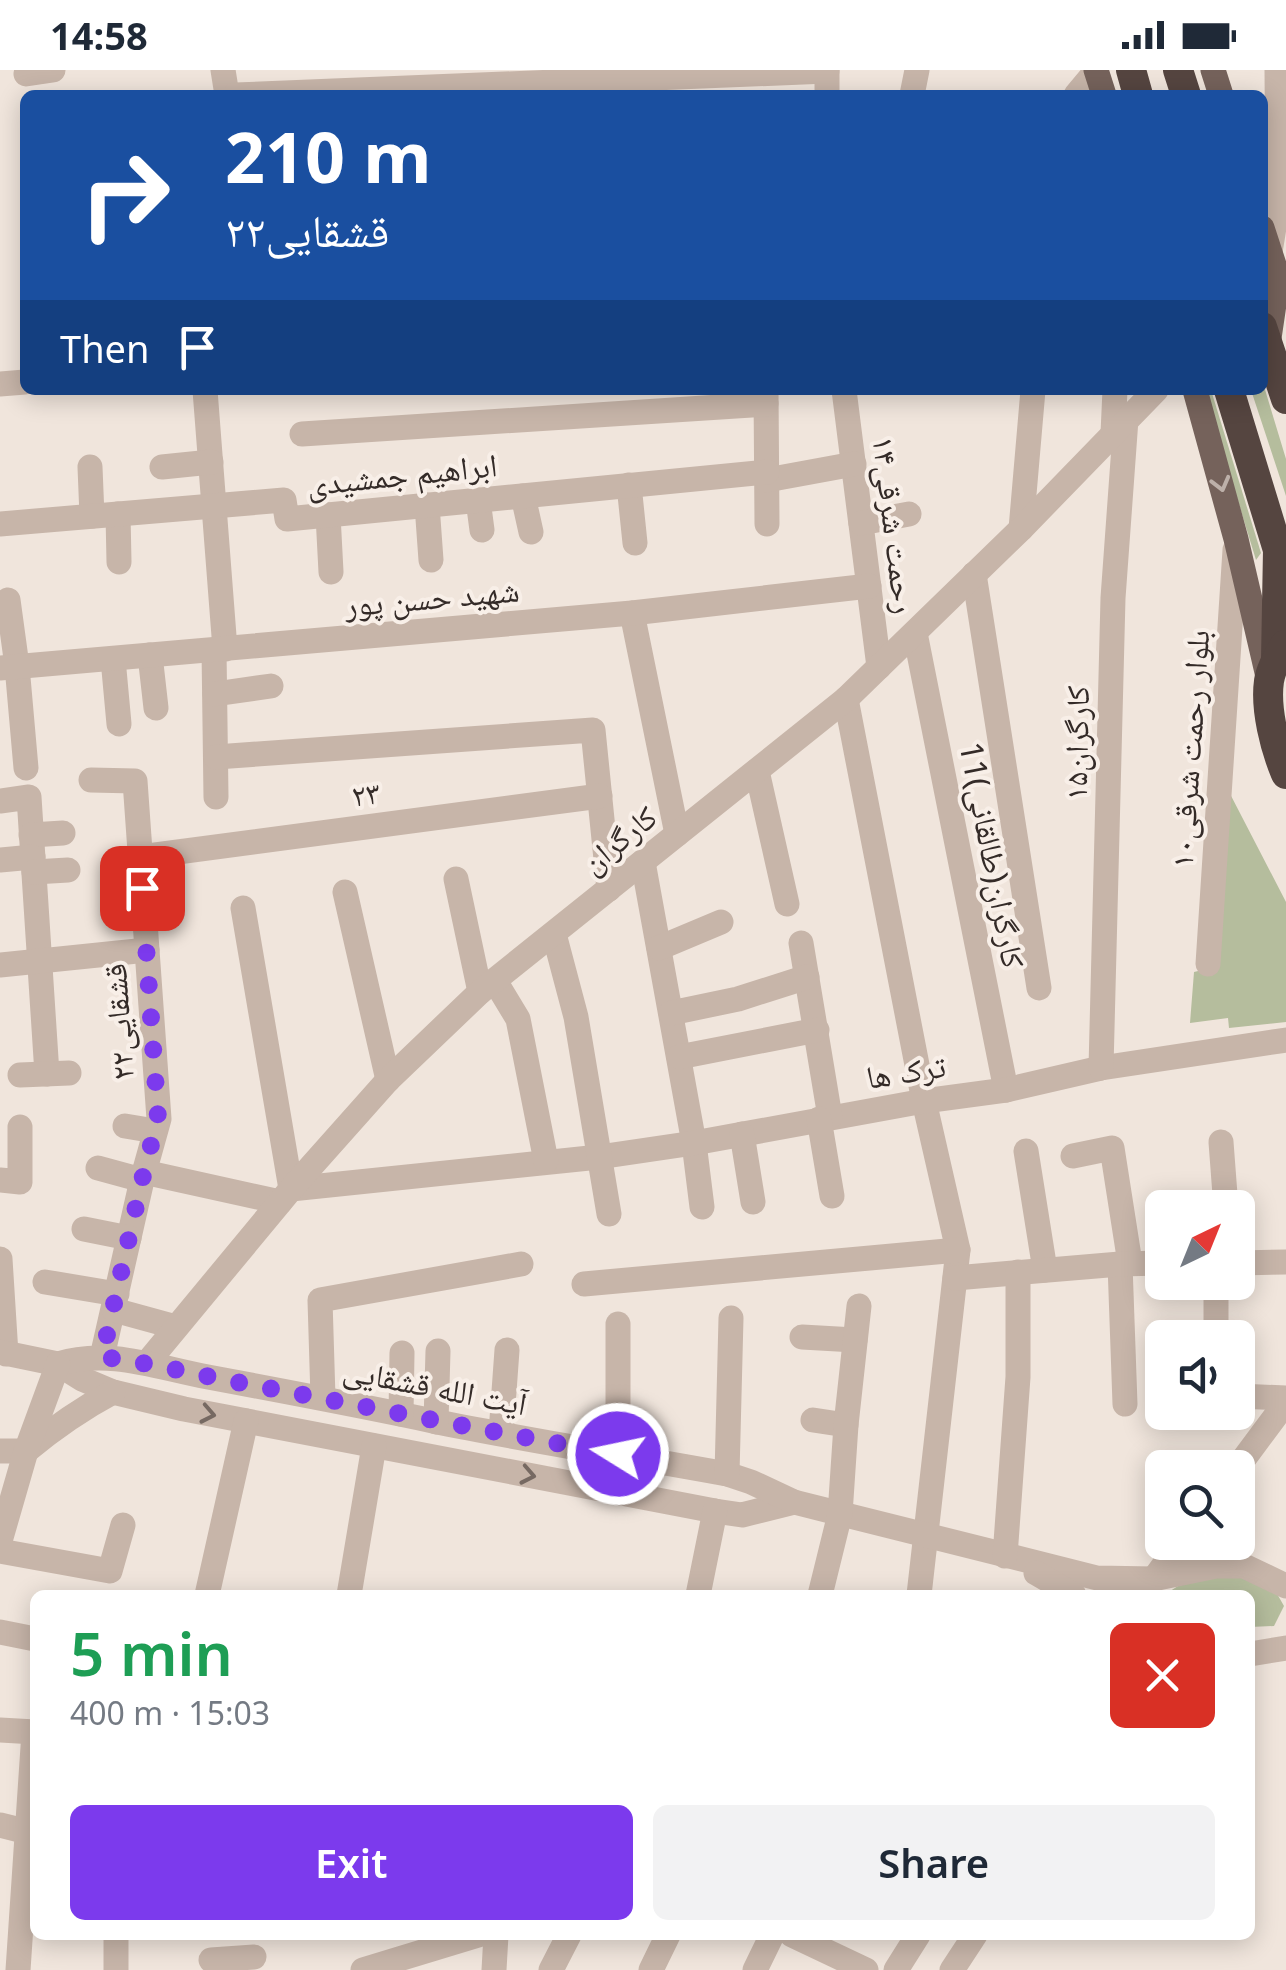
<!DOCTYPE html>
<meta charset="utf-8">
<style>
:root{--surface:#fff;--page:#f2f2f3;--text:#1f2937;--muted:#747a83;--accent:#7c3aed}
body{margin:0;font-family:"Noto Sans","Noto Naskh Arabic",sans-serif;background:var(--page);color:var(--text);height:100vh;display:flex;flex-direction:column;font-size:38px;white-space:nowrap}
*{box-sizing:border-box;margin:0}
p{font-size:32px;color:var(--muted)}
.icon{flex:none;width:55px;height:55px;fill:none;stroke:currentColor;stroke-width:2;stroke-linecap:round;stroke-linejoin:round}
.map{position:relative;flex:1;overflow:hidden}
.panel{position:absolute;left:30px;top:1520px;width:1225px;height:350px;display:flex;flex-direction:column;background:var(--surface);border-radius:15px;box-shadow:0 5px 25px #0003}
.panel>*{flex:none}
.top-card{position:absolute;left:20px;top:20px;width:1248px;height:305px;border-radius:15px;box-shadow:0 5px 25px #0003;background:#1a4fa0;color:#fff;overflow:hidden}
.needle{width:65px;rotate:43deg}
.buttons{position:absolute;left:1145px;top:1120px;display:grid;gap:20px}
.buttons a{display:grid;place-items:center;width:110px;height:110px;border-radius:15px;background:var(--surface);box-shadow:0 5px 25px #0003;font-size:50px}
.pin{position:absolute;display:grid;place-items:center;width:85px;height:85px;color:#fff;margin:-42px;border-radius:20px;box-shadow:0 5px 15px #0006}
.me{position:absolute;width:110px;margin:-55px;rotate:280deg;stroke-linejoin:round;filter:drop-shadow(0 0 8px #0008)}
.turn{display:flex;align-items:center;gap:35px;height:210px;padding:0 40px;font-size:45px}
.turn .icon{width:130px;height:130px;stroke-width:2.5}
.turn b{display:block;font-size:70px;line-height:85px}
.then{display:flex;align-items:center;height:95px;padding:0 40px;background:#0003;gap:20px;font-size:38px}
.round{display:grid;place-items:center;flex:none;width:105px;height:105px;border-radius:15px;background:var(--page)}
.overview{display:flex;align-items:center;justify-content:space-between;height:170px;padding:0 40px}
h1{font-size:60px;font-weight:600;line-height:75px;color:#1e9e55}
.cta{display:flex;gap:20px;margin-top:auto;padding:20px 40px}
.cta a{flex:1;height:115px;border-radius:15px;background:var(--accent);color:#fff;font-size:40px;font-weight:600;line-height:115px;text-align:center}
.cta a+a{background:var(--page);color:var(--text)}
.status{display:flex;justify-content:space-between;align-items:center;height:70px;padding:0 50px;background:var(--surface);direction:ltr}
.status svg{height:28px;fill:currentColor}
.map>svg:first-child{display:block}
.green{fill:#b5bd9d}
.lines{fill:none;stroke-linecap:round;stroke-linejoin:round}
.minor{stroke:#c7b5a9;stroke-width:25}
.major{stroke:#75625b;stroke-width:25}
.highway{stroke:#554540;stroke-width:30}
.oneway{stroke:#bdb0a9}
.oneway2{stroke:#766962}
.route{stroke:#7c3aed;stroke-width:18;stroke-dasharray:0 32.4}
.labels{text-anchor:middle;stroke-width:8;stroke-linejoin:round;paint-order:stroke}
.street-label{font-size:32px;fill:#342b28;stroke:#f8efe8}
</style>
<div class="status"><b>14:58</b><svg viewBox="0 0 49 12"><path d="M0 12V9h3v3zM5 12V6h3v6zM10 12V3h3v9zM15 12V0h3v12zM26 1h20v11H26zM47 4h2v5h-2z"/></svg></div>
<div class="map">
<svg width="1286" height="1900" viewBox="0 0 1286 1900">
<rect width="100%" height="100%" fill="#f0e5dc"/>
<g class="green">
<path d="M1263 313 1286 389V426L1251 320H1262Z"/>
<path d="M1204 320H1211L1261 483 1256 490Z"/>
<path d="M1227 718 1286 832V952L1229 958 1228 948 1190 953 1194 902 1219 896Z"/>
<path d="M1228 1501 1276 1522 1284 1536 1274 1556 1250 1557V1525H1166C1183 1509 1206 1505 1228 1501Z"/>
</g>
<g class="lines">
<g class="minor">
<path d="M223 0 227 25"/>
<path d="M26 4 53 0"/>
<path d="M235 25 827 1"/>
<path d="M827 25V0"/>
<path d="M912 25 917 0"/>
<path d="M1076 25 1096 1"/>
<path d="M1270 182 1278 133 1277 0"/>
<path d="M0 314 25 312"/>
<path d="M205 320 225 579"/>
<path d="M766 320 767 454"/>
<path d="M844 320 879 597"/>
<path d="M1113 363 1115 320"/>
<path d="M302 364 766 334"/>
<path d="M90 397 92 446"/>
<path d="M162 397 211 392"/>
<path d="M767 410 854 394"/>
<path d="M629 415 635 473"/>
<path d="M523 426 531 462"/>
<path d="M478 430 482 460"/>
<path d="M427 435 431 490"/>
<path d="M118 444 119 492"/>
<path d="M328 445 331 502"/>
<path d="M861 453 909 444"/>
<path d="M0 454 284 430 287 449 767 402"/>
<path d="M1021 459 1033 320"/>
<path d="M974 504 1039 918"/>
<path d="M8 530 17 596 26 698"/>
<path d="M632 543 677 764"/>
<path d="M915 563 1006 1020"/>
<path d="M214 580 216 727"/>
<path d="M150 585 156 638"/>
<path d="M113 589 119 654"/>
<path d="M0 598 632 543 869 516"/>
<path d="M215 624 271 616"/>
<path d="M846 629 924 1031 958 1180 919 1525"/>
<path d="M216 687 593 660 609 819"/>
<path d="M757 701 787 834"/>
<path d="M91 710 135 711 159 1049 142 1110 102 1287"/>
<path d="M0 731 29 727 47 1004"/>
<path d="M31 765 63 763"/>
<path d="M140 787 600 726"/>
<path d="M0 790 33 787"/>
<path d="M643 792 694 1073 702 1137"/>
<path d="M34 802 68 800"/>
<path d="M456 809 480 922"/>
<path d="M345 822 388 1010"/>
<path d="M243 838 291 1119 599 1087 694 1073 924 1031 1006 1020 1101 998 1286 970"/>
<path d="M554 864 576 947 609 1144"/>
<path d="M801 873 830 1047"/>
<path d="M659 878 721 852"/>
<path d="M1208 894 1235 480"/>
<path d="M0 895 147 880"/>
<path d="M495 911 518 949 546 1091"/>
<path d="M671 943 738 929 807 907"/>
<path d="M679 987 817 960"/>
<path d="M1101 998 1113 528 1126 349"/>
<path d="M20 1005 69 1003"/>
<path d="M819 1049 832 1126"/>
<path d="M125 1056 155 1061"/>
<path d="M742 1064 753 1132"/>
<path d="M1221 1072 1226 1138"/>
<path d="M1026 1081 1045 1200"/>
<path d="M1073 1086 1112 1078 1130 1193"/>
<path d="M98 1098 142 1110"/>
<path d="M144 1102 280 1132"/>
<path d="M0 1110 20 1112V1057"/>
<path d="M84 1159 129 1168"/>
<path d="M0 1189 6 1284"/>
<path d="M1238 1193 1286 1192"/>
<path d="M1120 1194 1125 1334"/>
<path d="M955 1208 1120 1194 1162 1193"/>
<path d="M45 1212 117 1224"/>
<path d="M1216 1212V1268"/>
<path d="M584 1214 958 1180"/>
<path d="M114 1240 176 1257"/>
<path d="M618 1254V1385"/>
<path d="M802 1267 855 1270"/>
<path d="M0 1282 58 1294 82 1309 113 1322 184 1339 715 1441 742 1445 794 1432"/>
<path d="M147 1293 291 1119 388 1010 480 922 846 629 1021 459 1156 320"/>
<path d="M58 1294C109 1278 158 1298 208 1307 283 1321 358 1335 433 1351 530 1371 629 1386 727 1404L751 1412 794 1432 1097 1508 1153 1509 1216 1496H1244L1286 1516"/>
<path d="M1238 1326 1286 1328"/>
<path d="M323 1328 320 1230 521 1194"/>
<path d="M401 1344 402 1283"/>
<path d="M813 1350 846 1355"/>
<path d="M436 1352 438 1281"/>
<path d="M501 1363 507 1280"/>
<path d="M0 1381H26"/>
<path d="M26 1381C54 1358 81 1339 113 1322"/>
<path d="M1237 1398 1286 1332"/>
<path d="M727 1404 731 1248"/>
<path d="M0 1471 26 1381 58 1294"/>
<path d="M0 1481 110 1501 123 1455"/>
<path d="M1005 1486 1018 1307V1202"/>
<path d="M1036 1503 1074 1525"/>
<path d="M1148 1517 1181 1472"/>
<path d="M207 1525 246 1351"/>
<path d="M349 1525 374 1376"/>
<path d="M698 1525 715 1441"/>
<path d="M820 1525 840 1444 846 1355 859 1236"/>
<path d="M0 1562 35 1569"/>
<path d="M1250 1584 1286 1578"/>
<path d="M0 1660 35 1662"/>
<path d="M0 1755 28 1762"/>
<path d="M792 1865 866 1900"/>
<path d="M211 1890 254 1887"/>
<path d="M18 1900 34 1662"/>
<path d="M116 1900V1865"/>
<path d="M363 1900 478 1865"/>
<path d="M494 1900 496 1865"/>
<path d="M551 1900 569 1865"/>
<path d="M651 1900 668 1865"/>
<path d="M755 1900 772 1865"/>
<path d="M896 1900 918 1865"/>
<path d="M952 1900 975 1865"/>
</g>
<g class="major">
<path d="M1096 0 1104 25"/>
<path d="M1213 0 1221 25"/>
<path d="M1262 158 1278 207 1268 275"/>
<path d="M1195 320 1236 469 1269 611"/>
</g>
<g class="highway">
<path d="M1131 0 1138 25"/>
<path d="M1178 0 1186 25"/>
<path d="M1262 257 1286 329"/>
<path d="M1229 320 1278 480 1276 590"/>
<path d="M1285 575C1278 586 1271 598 1269 611 1265 639 1275 678 1286 704"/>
</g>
</g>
<defs><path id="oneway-chevron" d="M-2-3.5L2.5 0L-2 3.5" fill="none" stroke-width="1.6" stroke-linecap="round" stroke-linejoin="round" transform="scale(2.5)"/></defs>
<use class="oneway" href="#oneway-chevron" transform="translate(1221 414) rotate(75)"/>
<g class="oneway2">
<use href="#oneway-chevron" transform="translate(208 1344) rotate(11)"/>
<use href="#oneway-chevron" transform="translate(528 1405) rotate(11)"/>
</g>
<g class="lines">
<path class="route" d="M142 818 158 1048 142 1110 102 1287C153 1293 202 1306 252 1315 374 1338 496 1363 618 1384"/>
</g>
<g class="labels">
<g class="street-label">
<text transform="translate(402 405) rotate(-6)" y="11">ابراهیم جمشیدی</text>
<text transform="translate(894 455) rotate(83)" y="11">۱۴رحمت شرقی</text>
<text transform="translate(432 528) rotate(-5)" y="11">شهید حسن پور</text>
<text transform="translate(1077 673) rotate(-89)" y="11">۱۵کارگران</text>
<text transform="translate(1190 679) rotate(-86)" y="11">۱۰بلوار رحمت شرقی</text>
<text transform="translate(366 724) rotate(-8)" y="11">۲۳</text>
<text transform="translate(619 770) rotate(-39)" y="11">کارگران</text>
<text transform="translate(992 785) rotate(79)" y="11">11کارگران(طالقانی)</text>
<text transform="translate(119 952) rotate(-94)" y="11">۲۲قشقایی</text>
<text transform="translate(906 1002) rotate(-9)" y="11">ترک ها</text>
<text transform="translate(435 1317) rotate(11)" y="11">آیت الله قشقایی</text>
</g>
</g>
</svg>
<div class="buttons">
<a><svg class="needle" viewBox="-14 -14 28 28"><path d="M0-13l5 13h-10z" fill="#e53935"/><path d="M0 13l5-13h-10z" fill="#747a83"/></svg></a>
<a><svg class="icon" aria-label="sound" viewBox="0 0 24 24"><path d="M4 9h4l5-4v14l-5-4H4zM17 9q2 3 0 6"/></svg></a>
<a><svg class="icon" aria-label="search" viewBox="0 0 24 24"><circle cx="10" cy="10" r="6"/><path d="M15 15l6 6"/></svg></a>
</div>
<div class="pin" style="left:142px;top:818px;background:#d93025"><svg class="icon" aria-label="arrive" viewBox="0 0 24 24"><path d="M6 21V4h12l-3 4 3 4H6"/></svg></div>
<svg class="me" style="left:618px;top:1384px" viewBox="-20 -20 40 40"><circle r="17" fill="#7c3aed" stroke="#fff" stroke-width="3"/><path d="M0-11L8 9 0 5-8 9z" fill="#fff"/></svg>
<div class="top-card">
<div class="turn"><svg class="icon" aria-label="right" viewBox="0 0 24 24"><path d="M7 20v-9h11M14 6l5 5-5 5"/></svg><div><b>210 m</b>۲۲قشقایی</div></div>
<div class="then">Then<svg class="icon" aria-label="arrive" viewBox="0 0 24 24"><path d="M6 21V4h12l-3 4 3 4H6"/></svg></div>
</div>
<section class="panel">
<div class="overview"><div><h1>5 min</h1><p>400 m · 15:03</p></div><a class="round" style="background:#d93025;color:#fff"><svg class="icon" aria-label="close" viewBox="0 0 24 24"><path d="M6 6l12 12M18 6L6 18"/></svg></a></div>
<div class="cta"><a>Exit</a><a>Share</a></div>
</section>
</div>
